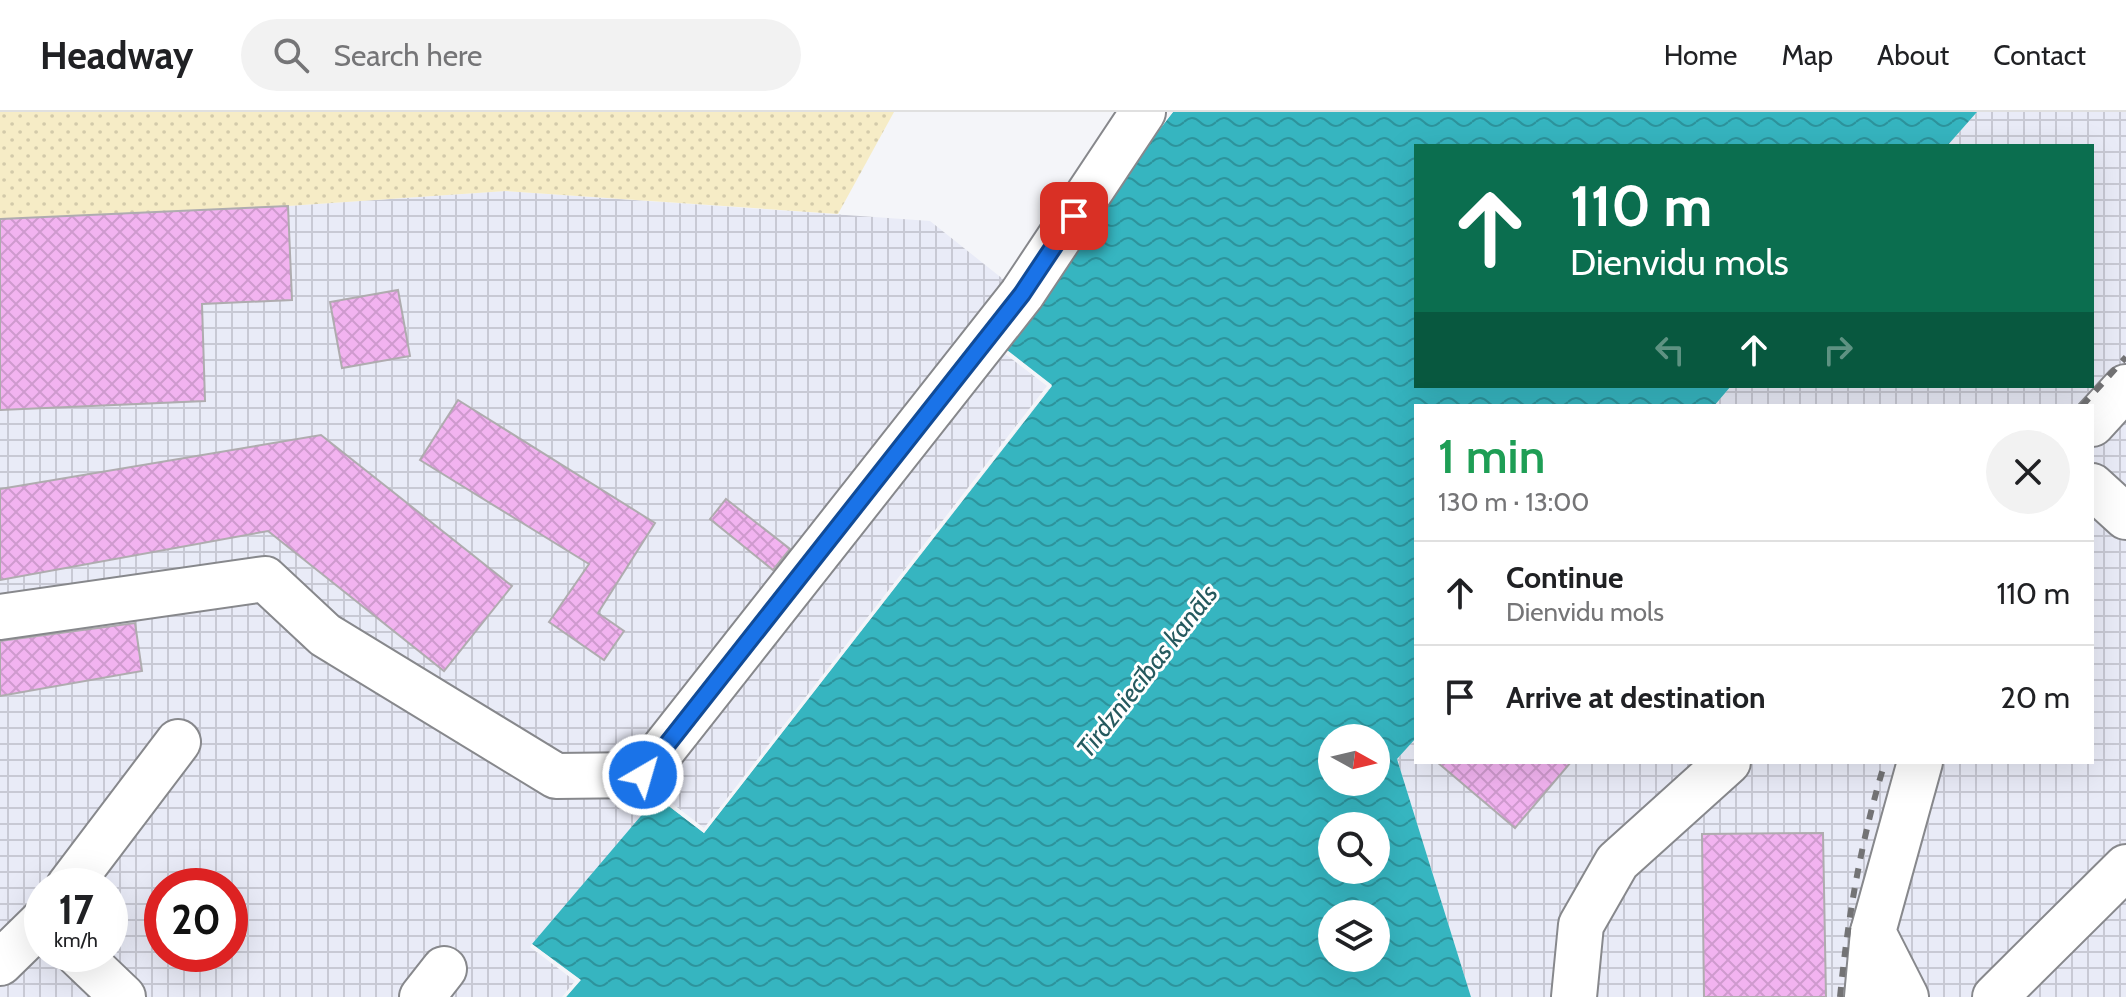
<!DOCTYPE html>
<meta charset="utf-8">
<style>
:root{--surface:#fff;--page:#f2f2f2;--text:#202124;--muted:#757577;--line:#e0e0e0}
body{margin:0;font-family:Cabin,sans-serif;background:var(--page);color:var(--text);height:100vh;display:flex;flex-direction:column;font-size:30px;white-space:nowrap}
*{box-sizing:border-box;margin:0}
p{font-size:26px;color:var(--muted)}
.icon{flex:none;width:44px;height:44px;fill:none;stroke:currentColor;stroke-width:2;stroke-linecap:round;stroke-linejoin:round}
.map{position:relative;flex:1;overflow:hidden}
.sheet{position:absolute;left:1414px;top:292px;width:680px;height:360px;display:flex;flex-direction:column;background:var(--surface);border-radius:0px;box-shadow:0 8px 32px #0002}
.sheet>*{flex:none}
.banner{position:absolute;left:1414px;top:32px;width:680px;height:244px;border-radius:0px;box-shadow:0 8px 32px #0002;background:#0b6e4f;color:#fff;overflow:hidden}
.needle{width:52px;rotate:98deg}
.tools{position:absolute;left:1318px;top:612px;display:grid;gap:16px}
.tools a{display:grid;place-items:center;width:72px;height:72px;border-radius:50%;background:var(--surface);box-shadow:0 8px 32px #0002;font-size:40px}
.speed{position:absolute;left:24px;top:756px;display:flex;gap:16px;font-size:40px;font-weight:700;text-align:center}
.speed>*{display:grid;place-content:center;width:104px;height:104px;border-radius:50%;background:var(--surface);box-shadow:0 8px 32px #0002;line-height:1}
.speed small{font-size:20px;font-weight:400}
.speed .limit{border:12px solid #d22;background:#fff;color:#111}
.pin{position:absolute;display:grid;place-items:center;width:68px;height:68px;color:#fff;margin:-34px;border-radius:16px;box-shadow:0 4px 12px #0006}
.me{position:absolute;width:88px;margin:-44px;rotate:38deg;stroke-linejoin:round;filter:drop-shadow(0 0 6px #0008)}
.turn{display:flex;align-items:center;gap:28px;height:168px;padding:0 24px;font-size:36px}
.turn .icon{width:104px;height:104px;stroke-width:2.5}
.turn b{display:block;font-size:56px;line-height:68px}
.lanes{display:flex;align-items:center;height:76px;padding:0 24px;background:#0003;justify-content:center;gap:40px;direction:ltr}
.lanes .off{opacity:.35}
.round{display:grid;place-items:center;flex:none;width:84px;height:84px;border-radius:42px;background:var(--page)}
.headline{display:flex;align-items:center;justify-content:space-between;height:136px;padding:0 24px}
h1{font-size:48px;font-weight:600;line-height:60px;color:#1e9e55}
ul{padding:0;list-style:none}
li{display:flex;align-items:center;gap:24px;height:104px;padding:0 24px;border-top:2px solid var(--line)}
li div{flex:1}
li b{display:block;font-size:30px}
li em{font-style:normal}
header{display:flex;align-items:center;gap:48px;box-sizing:border-box;height:112px;padding:0 40px;background:var(--surface);border-bottom:2px solid var(--line)}
header strong{font-size:38px}
nav{display:flex;gap:44px;margin-inline-start:auto;font-size:28px}
.search{width:560px;height:72px;background:var(--page);display:flex;align-items:center;gap:20px;box-sizing:border-box;padding:0 28px;border-radius:44px;color:var(--muted);font-size:30px}
.map>svg:first-child{display:block}
.industrial{fill:url(#industrial-grid);fill-rule:evenodd}
.sand{fill:url(#sand-dots)}
.water{fill:url(#water-waves);fill-rule:evenodd}
.pier{fill:#f4f5f9}
.building{fill:url(#building-cross-hatch);stroke:#afacaf;stroke-width:2}
.lines{fill:none;stroke-linecap:round;stroke-linejoin:round}
.minor-casing{stroke:#87888c;stroke-width:48}
.minor{stroke:#fff;stroke-width:44}
.rail{stroke:#737375;stroke-width:6;stroke-dasharray:10 10;stroke-linecap:butt}
.route-casing{stroke:#114b97;stroke-width:20}
.route{stroke:#1a73e8;stroke-width:14}
.labels{text-anchor:middle;stroke-width:6;stroke-linejoin:round;paint-order:stroke}
.water-label{font-size:26px;font-style:italic;fill:#25595e;stroke:#fff}
</style>
<header>
<strong>Headway</strong>
<div class="search"><svg class="icon" aria-label="search" viewBox="0 0 24 24"><circle cx="10" cy="10" r="6"/><path d="M15 15l6 6"/></svg>Search here</div>
<nav><a>Home</a><a>Map</a><a>About</a><a>Contact</a></nav>
</header>
<div class="map">
<svg width="2126" height="885" viewBox="0 0 2126 885">
<defs>
<pattern id="industrial-grid" width="8" height="8" patternUnits="userSpaceOnUse" patternTransform="scale(2)"><rect width="8" height="8" fill="#e9ebf7"/><path d="M0 4h8M4 0v8" fill="none" stroke="#c8c9d4"/></pattern>
<pattern id="sand-dots" width="8" height="8" patternUnits="userSpaceOnUse" patternTransform="scale(2)"><rect width="8" height="8" fill="#f6ecc6"/><path d="M2 2h.1M6 6h.1" fill="none" stroke="#d3caaa" stroke-width="1.8" stroke-linecap="round"/></pattern>
<pattern id="water-waves" width="16" height="10" patternUnits="userSpaceOnUse" patternTransform="scale(2)"><rect width="16" height="10" fill="#36b5c0"/><path d="M0 5q4-4 8 0t8 0" fill="none" stroke="#2d939c"/></pattern>
<pattern id="building-cross-hatch" width="8" height="8" patternUnits="userSpaceOnUse" patternTransform="scale(2)"><rect width="8" height="8" fill="#f2b3f0"/><path d="M0 0l8 8M0 8l8-8" fill="none" stroke="#cf9ace"/></pattern>
</defs>
<rect width="100%" height="100%" fill="#f4f5f9"/>
<g class="industrial">
<path d="M1977 0H2126V885H1471L1397 647 1416 626V650H2092V294H1714L1731 274H2092V34H1947Z"/>
<path d="M506 79 930 109 1028 187 1052 273 704 721 533 831 581 868 566 885H0V107L288 94ZM42 774H110V842H42ZM162 774H230V842H162Z"/>
</g>
<path class="sand" d="M0 0H894L838 102 506 79 288 94 0 107Z"/>
<path class="water" d="M1173 0H1977L1947 34H1416V274H1731L1714 294H1416V626L1397 647 1471 885H566L580 868 532 832 657 685 704 721 1052 274 1006 238 1007 219 1028 187ZM1332 626H1376V670H1332ZM1332 714H1376V758H1332ZM1332 802H1376V846H1332Z"/>
<g class="pier">
<path d="M1168 0H1173L1028 187 1007 219V238L1052 273 704 721 657 685 660 682 704 716 1047 274 1004 241 1006 238 1003 235 1004 217 1025 184Z"/>
<path d="M532 832 581 868 566 885H562L575 869 530 835Z"/>
</g>
<g class="building">
<path d="M288 94 292 188 202 192 205 289 0 298V107Z"/>
<path d="M398 178 410 244 342 256 330 190Z"/>
<path d="M458 288 655 411 598 501 624 519 604 548 549 510 589 452 420 348Z"/>
<path d="M321 323 512 474 444 559 268 419 0 468V377Z"/>
<path d="M726 387 790 437 773 458 710 407Z"/>
<path d="M135 511 142 559 0 584V529Z"/>
<path d="M1437 650H1571L1515 716Z"/>
<path d="M1823 721 1826 885H1704L1702 722Z"/>
</g>
<g class="lines">
<defs>
<g id="minor">
<path d="M2092 312 2126 275"/>
<path d="M2092 374 2126 405"/>
<path d="M0 505 265 467 325 523 556 664 643 663 1022 182 1143 0"/>
<path d="M69 774 178 630"/>
<path d="M78 842 123 885"/>
<path d="M0 851 42 810"/>
<path d="M422 885 444 857"/>
<path d="M1574 885 1581 813 1617 750 1728 650"/>
<path d="M1867 885 1873 820"/>
<path d="M1906 885 1873 820 1920 650"/>
<path d="M1995 885 2126 755"/>
</g>
</defs>
<use href="#minor" class="minor-casing"/>
<use href="#minor" class="minor"/>
<g class="rail">
<path d="M2082 294 2126 245"/>
<path d="M1840 885C1848 804 1861 728 1885 650"/>
</g>
</g>
<g class="lines">
<defs>
<path id="route" d="M643 663 1022 182 1074 104"/>
</defs>
<use href="#route" class="route-casing"/>
<use href="#route" class="route"/>
</g>
<g class="labels">
<g class="water-label">
<text transform="translate(1147 559) rotate(-52)" y="9">Tirdzniecības kanāls</text>
</g>
</g>
</svg>
<div class="tools">
<a><svg class="needle" viewBox="-14 -14 28 28"><path d="M0-13l5 13h-10z" fill="#e53935"/><path d="M0 13l5-13h-10z" fill="#757577"/></svg></a>
<a><svg class="icon" aria-label="search" viewBox="0 0 24 24"><circle cx="10" cy="10" r="6"/><path d="M15 15l6 6"/></svg></a>
<a><svg class="icon" aria-label="layers" viewBox="0 0 24 24"><path d="M12 4l9 5-9 5-9-5zM3 14l9 5 9-5"/></svg></a>
</div>
<div class="speed"><div>17<small>km/h</small></div><div class="limit">20</div></div>
<div class="pin" style="left:1074px;top:104px;background:#d93025"><svg class="icon" aria-label="arrive" viewBox="0 0 24 24"><path d="M6 21V4h12l-3 4 3 4H6"/></svg></div>
<svg class="me" style="left:643px;top:663px" viewBox="-20 -20 40 40"><circle r="17" fill="#1a73e8" stroke="#fff" stroke-width="3"/><path d="M0-11L8 9 0 5-8 9z" fill="#fff"/></svg>
<div class="banner">
<div class="turn"><svg class="icon" aria-label="ahead" viewBox="0 0 24 24"><path d="M12 20V5M6 11l6-6 6 6"/></svg><div><b>110 m</b>Dienvidu mols</div></div>
<div class="lanes"><svg class="icon off" aria-label="left" viewBox="0 0 24 24"><path d="M17 20v-9H6M10 6l-5 5 5 5"/></svg><svg class="icon" aria-label="ahead" viewBox="0 0 24 24"><path d="M12 20V5M6 11l6-6 6 6"/></svg><svg class="icon off" aria-label="right" viewBox="0 0 24 24"><path d="M7 20v-9h11M14 6l5 5-5 5"/></svg></div>
</div>
<section class="sheet">
<div class="headline"><div><h1>1 min</h1><p>130 m · 13:00</p></div><a class="round"><svg class="icon" aria-label="close" viewBox="0 0 24 24"><path d="M6 6l12 12M18 6L6 18"/></svg></a></div>
<ul>
<li><svg class="icon" aria-label="ahead" viewBox="0 0 24 24"><path d="M12 20V5M6 11l6-6 6 6"/></svg><div><b>Continue</b><p>Dienvidu mols</p></div><em>110 m</em></li>
<li><svg class="icon" aria-label="arrive" viewBox="0 0 24 24"><path d="M6 21V4h12l-3 4 3 4H6"/></svg><div><b>Arrive at destination</b></div><em>20 m</em></li>
</ul>
</section>
</div>
